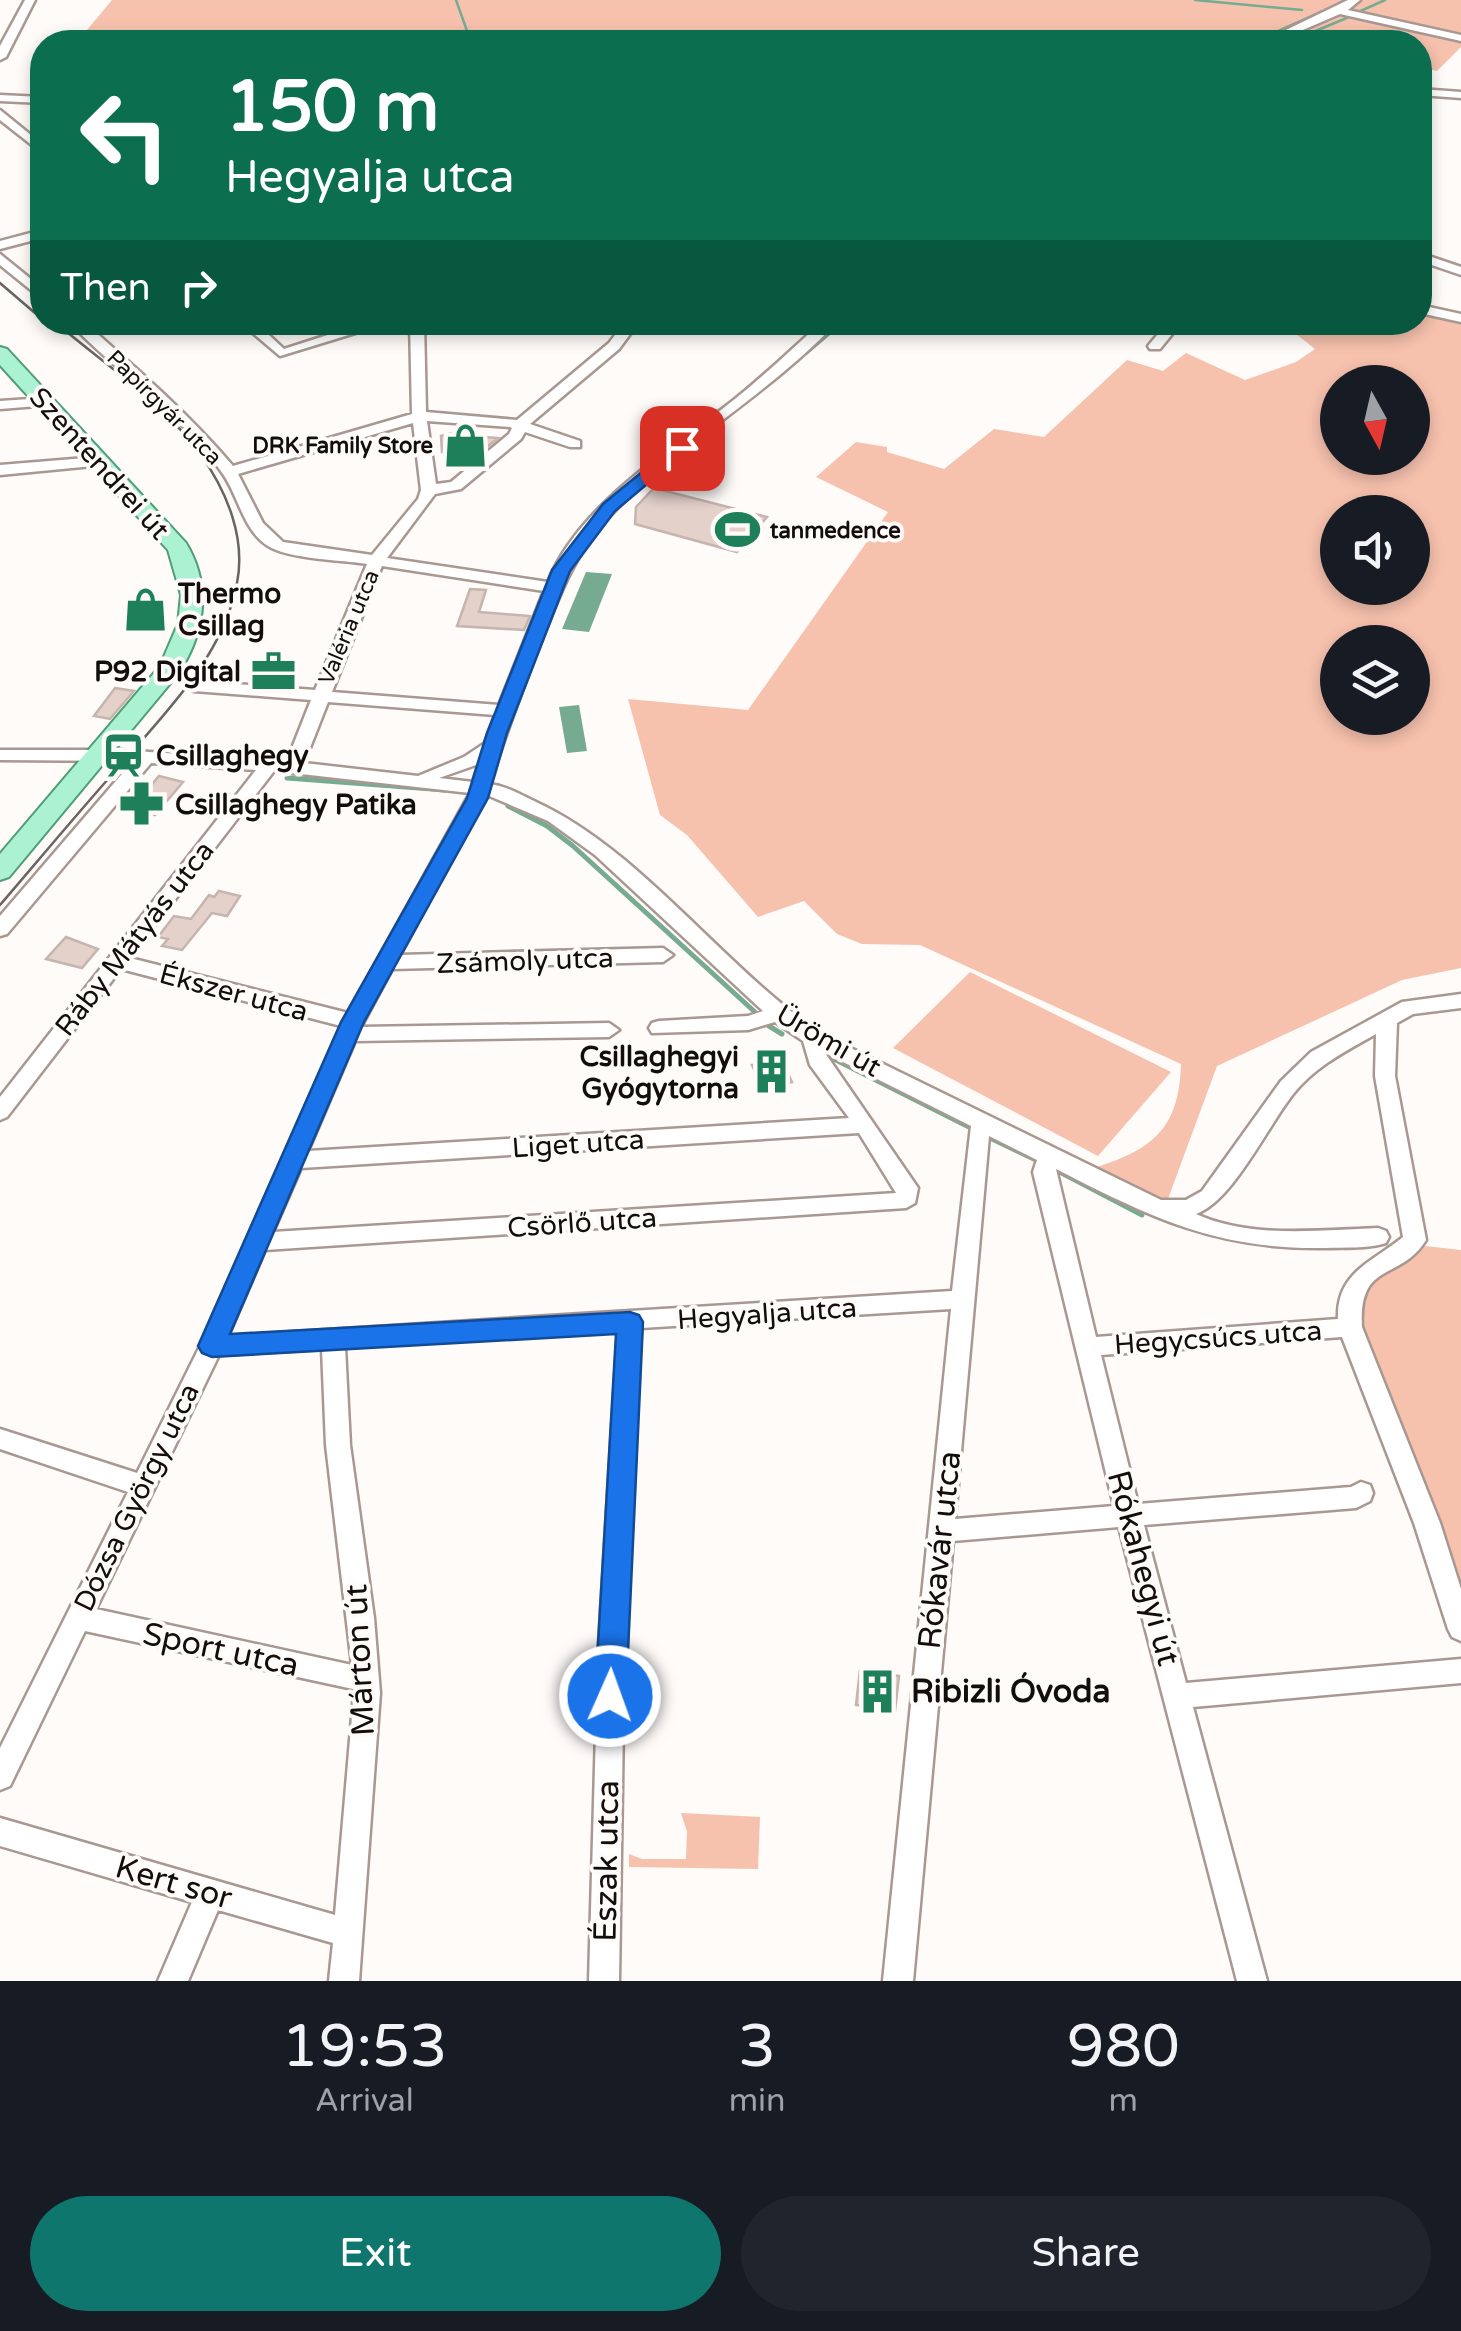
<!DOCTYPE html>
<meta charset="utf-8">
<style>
:root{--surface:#171b24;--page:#20242c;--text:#f1f3f6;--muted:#9ea1a6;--accent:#0f766e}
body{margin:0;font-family:"Varela Round",sans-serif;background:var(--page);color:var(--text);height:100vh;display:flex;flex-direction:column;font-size:38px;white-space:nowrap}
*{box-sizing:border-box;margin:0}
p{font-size:32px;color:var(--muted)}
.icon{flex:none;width:55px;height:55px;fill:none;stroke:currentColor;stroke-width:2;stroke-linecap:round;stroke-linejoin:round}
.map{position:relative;height:1981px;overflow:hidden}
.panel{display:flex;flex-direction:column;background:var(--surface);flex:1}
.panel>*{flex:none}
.hud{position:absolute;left:30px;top:30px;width:1402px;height:305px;border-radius:40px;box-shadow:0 5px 15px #0003;background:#0b6e4f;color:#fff;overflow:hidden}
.needle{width:65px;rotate:172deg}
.controls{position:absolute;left:1320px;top:365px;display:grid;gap:20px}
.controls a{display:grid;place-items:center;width:110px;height:110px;border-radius:50%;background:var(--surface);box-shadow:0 5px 15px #0003;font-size:50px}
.pin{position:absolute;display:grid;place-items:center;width:85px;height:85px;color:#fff;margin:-42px;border-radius:20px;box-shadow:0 5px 15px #0006}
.me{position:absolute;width:110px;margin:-55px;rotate:2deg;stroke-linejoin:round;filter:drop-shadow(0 0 8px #0008)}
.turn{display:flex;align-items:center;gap:35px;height:210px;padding:0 30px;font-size:45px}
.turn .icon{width:130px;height:130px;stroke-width:2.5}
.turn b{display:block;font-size:70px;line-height:85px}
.then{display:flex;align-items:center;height:95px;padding:0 30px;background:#0003;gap:20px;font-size:38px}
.eta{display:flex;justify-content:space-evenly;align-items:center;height:170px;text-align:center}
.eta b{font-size:60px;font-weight:600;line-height:70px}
.button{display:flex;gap:20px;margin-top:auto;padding:20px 30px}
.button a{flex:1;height:115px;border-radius:60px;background:var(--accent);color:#fff;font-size:40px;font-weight:600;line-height:115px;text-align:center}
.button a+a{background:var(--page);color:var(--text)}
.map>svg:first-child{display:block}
.green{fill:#f6c1ad;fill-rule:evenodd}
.water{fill:#77ab91}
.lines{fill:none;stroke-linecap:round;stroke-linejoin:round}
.stream-far2{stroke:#77ab91;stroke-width:2.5}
.stream-far1{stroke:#77ab91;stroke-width:4}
.stream{stroke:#77ab91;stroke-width:5}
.building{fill:#e3d1ca;stroke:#c6b4ae;stroke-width:2.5}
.minor-casing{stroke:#a99891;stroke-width:5}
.major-casing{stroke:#509d78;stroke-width:4}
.minor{fill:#fff;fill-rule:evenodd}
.major{fill:#aaf2d1;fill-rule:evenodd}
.tram{stroke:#6a6563;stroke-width:2.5}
.route{fill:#1a73e8;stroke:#114b97;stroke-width:2.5}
.labels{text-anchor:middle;stroke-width:8;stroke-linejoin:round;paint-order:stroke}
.far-street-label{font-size:22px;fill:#130d0b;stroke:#fefbf9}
.far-poi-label{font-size:22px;font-weight:bold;fill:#130d0b;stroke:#fefbf9;text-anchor:end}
.street-label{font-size:28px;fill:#130d0b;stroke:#fefbf9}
.poi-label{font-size:28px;font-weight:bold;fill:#130d0b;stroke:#fefbf9;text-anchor:start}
.near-street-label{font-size:32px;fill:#130d0b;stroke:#fefbf9}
.near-poi-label{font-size:32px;font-weight:bold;fill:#130d0b;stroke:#fefbf9;text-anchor:start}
</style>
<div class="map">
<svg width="1461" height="1981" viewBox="0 0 1461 1981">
<rect width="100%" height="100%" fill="#fefbf9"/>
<g class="green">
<path d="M112 0H1461V47L1437 71 1420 67V42H77Z"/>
<path d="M1420 315 1461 321V968L1402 980 1217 1066 1165 1207 1091 1169C1151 1150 1179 1131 1181 1064L920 945 862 944 837 934 804 901 758 917 687 835 660 815 628 699 748 710 888 512 816 477 856 442 887 447V452L944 469 994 429 1044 437 1127 360 1163 371 1186 353 1245 380 1296 362 1315 349 1282 323 1420 322ZM1338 382H1412V458H1338ZM1338 512H1412V588H1338ZM1338 642H1412V718H1338Z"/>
<path d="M970 972 1171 1072 1098 1156 893 1048Z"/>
<path d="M1425 1246 1461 1250V1606L1359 1326C1358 1276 1384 1267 1425 1246Z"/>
<path d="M681 1813 760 1817 758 1869 629 1867V1854L642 1859H686L687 1832Z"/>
</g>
<g class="water">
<path d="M586 572 612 574 589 632 562 629Z"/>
<path d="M579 705 587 751 567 753 559 707Z"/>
</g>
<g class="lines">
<g class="stream-far2">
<path d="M456 0 471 42"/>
<path d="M1195 0 1302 10"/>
<path d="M1356 13 1385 0"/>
<path d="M1253 42 1321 12"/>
<path d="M1289 42 1349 17"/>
<path d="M837 326 842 322"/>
</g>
<path class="stream-far1" d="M806 353 840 324"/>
<g class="stream">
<path d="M287 778 445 790"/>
<path d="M508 806 547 826 573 846 756 1013"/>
<path d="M769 1026 782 1034"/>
<path d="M824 1054 969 1127"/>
<path d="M990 1138 1036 1160"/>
<path d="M1052 1168 1142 1215"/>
</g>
</g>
<g class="building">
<path d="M452 433 456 435 498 438 477 455 442 452 441 436Z"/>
<path d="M654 488 767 517 737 552 635 524 636 507Z"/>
<path d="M470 589 486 590 479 612 530 616 524 630 457 626Z"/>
<path d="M115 688 134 691 110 719 94 716Z"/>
<path d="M159 776 183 782 155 815 131 809Z"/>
<path d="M219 891 240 896 227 916 212 913 182 950 162 946 168 939 158 937 174 916 191 919 209 895 214 897Z"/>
<path d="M66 937 98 949 82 968 46 959Z"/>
<path d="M782 1060 792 1082 762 1088 752 1065Z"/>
<path d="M860 1670 899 1676 895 1711 856 1705Z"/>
</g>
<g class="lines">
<defs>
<g id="minor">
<path d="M25 0H35L6 57 0 60V46Z"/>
<path d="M1348 0H1360L1348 10 1461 35V41L1340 14 1275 42H1261Z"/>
<path d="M1420 89 1461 92V98L1420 95Z"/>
<path d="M0 95 42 97V103L0 101Z"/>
<path d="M0 110 42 144V153L0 120Z"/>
<path d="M42 230V238L0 249V241Z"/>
<path d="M1420 253 1461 267V275L1420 261Z"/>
<path d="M0 254 42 288V299L0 265Z"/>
<path d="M1420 305 1461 314V322L1420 313Z"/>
<path d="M69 322H84C136 368 188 413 233 466L412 414 410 322H424L426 412 517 420 609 343 625 322H639L619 349 530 424 580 441V447H570L525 432 521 439 461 489 435 494 387 558 548 582C579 504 671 450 735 399 765 375 793 348 822 322H837C768 396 673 447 606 520 572 557 557 602 539 647 521 693 504 737 490 784 506 786 519 794 534 801 643 851 721 966 822 1034L1161 1200H1186L1202 1191 1281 1081 1311 1052 1402 1002 1461 994V1008L1413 1014 1397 1023 1395 1076 1426 1240C1400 1282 1358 1260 1362 1327L1440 1523 1461 1589V1641L1452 1637 1448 1629 1414 1523 1342 1337 1101 1355 1138 1504 1351 1487 1361 1482 1370 1485 1373 1493 1370 1501 1356 1508 1144 1525 1186 1683 1461 1659V1683L1193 1707 1267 1981H1237L1119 1527 953 1541 913 1981H883L951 1309 641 1328 624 1660 619 1981H589L598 1660 618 1330 345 1347 350 1445 374 1618 380 1693 359 1981H329L333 1943 218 1910 188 1981H158L192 1902 0 1846V1818L335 1915 354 1693 353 1689 85 1631 10 1786 0 1790V1748L128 1492 0 1449V1429L137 1473 200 1346 341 1026 121 969 7 1117 0 1120V1097L256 770 151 763 7 934 0 936V916L133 761 0 760V750H119L287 761 311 700 194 691 185 686 194 681 315 690 367 564C342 560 288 559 268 546 243 530 239 497 223 474 183 414 118 374 69 322ZM427 421 510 427 512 428 509 434 451 482 436 484ZM413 423 421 490 418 499 372 555 283 542 263 523 238 474ZM382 566 544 591 499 705 332 692ZM328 702 495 715 485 743 464 757 418 776 304 763ZM479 763 473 782 439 778 476 765ZM274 771 470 793 348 1013 130 958ZM487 795 548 821 595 855 763 1011 748 1016 659 1021 652 1023 649 1028 652 1033 748 1030 775 1022 803 1041 810 1065 849 1118 308 1151 355 1041 609 1037 619 1030 609 1023 361 1027 392 969 663 962 673 955 663 948 400 955ZM1376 1034 1375 1076 1403 1237C1373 1262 1336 1272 1338 1319L1096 1337 1056 1169C1150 1217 1216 1250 1325 1248 1344 1247 1367 1249 1386 1243L1389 1237 1386 1231 1378 1228C1319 1230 1251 1239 1196 1214 1233 1201 1268 1125 1294 1093 1316 1066 1346 1051 1376 1034ZM825 1053 971 1126 952 1291 228 1336 265 1250 906 1208 915 1203 918 1188ZM859 1133 896 1193 273 1232 301 1168ZM989 1136 1037 1160 1033 1172 1114 1506 955 1519ZM322 1349 326 1445 352 1665 96 1609 219 1355Z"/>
<path d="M240 322H255L284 349 368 322H391L280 356Z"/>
<path d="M1168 322H1182L1160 349H1150L1148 346Z"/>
<path d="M45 398 52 402 50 405 0 409V401Z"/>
<path d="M98 457 103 459V465L0 475V465Z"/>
</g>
<path id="major" d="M0 347 7 349 186 543C212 586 205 633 178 674L9 877 0 880V854L160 666 178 624 181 595 168 550 0 365Z"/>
</defs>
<use href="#minor" class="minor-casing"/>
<use href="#major" class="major-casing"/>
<use href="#minor" class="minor"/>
<use href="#major" class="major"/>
<g class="tram">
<path d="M0 283 42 319"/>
<path d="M0 905C36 863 72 820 109 778 157 721 223 660 237 583 246 538 227 492 201 455 163 402 104 364 55 322"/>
</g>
</g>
<path class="route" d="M676 444 690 448 615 511 570 571 507 733 488 798 364 1022 230 1334 630 1312 639 1315 643 1322 626 1696 621 1706 610 1710 600 1706 595 1696 616 1334 212 1357 202 1353 198 1346 341 1022 467 798 487 733 552 570 603 504Z"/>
<defs>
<symbol id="shop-bare" viewBox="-9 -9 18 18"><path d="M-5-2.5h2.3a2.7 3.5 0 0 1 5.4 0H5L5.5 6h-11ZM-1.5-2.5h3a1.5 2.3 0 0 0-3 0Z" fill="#1d8059" stroke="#fefbf9" stroke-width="2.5" paint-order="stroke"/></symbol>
<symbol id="stadium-bare" viewBox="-9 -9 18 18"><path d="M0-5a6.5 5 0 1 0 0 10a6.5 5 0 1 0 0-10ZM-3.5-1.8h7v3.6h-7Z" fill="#1d8059" stroke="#fefbf9" stroke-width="2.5" paint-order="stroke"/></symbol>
<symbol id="office-bare" viewBox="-9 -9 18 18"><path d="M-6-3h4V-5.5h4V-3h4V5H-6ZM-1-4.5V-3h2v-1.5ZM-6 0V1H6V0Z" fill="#1d8059" stroke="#fefbf9" stroke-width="2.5" paint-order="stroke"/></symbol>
<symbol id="station-bare" viewBox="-9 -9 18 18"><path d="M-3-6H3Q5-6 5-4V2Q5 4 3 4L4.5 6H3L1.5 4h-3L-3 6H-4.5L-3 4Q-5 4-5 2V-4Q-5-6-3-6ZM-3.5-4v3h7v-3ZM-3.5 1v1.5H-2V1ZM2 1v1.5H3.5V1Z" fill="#1d8059" stroke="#fefbf9" stroke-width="2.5" paint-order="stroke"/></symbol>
<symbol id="pharmacy-bare" viewBox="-9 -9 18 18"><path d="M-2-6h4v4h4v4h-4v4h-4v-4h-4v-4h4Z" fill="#1d8059" stroke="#fefbf9" stroke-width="2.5" paint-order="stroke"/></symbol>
<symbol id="building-bare" viewBox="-9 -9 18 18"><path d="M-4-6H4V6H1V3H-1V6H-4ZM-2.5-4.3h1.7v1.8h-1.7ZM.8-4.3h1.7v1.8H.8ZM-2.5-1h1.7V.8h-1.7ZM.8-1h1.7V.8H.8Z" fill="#1d8059" stroke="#fefbf9" stroke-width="2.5" paint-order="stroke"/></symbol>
</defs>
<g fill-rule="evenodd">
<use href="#shop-bare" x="434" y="414" width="63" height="63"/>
<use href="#stadium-bare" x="706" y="498" width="63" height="63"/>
<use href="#shop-bare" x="114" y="578" width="63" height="63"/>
<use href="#office-bare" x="242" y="640" width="63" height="63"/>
<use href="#station-bare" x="92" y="724" width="63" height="63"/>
<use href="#pharmacy-bare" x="110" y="772" width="63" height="63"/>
<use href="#building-bare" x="740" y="1040" width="63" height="63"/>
<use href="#building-bare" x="846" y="1660" width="63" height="63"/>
</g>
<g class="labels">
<g class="far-street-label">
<text transform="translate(165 407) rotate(45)" y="8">Papírgyár utca</text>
<text transform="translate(348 627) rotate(-67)" y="8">Valéria utca</text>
</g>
<g class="far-poi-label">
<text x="433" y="453">DRK Family Store</text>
<text x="770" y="538" text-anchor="start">tanmedence</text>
</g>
<g class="street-label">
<text transform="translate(100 463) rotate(48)" y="10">Szentendrei út</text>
<text transform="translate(134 938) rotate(-52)" y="10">Ráby Mátyás utca</text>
<text transform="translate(525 960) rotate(-2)" y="10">Zsámoly utca</text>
<text transform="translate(234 992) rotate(15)" y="10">Ékszer utca</text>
<text transform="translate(829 1040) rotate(30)" y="10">Ürömi út</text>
<text transform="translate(578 1143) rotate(-4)" y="10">Liget utca</text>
<text transform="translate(582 1222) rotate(-4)" y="10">Csörlő utca</text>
<text transform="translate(767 1313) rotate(-4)" y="10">Hegyalja utca</text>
<text transform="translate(1218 1337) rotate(-4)" y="10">Hegycsúcs utca</text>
<text transform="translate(136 1497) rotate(-64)" y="10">Dózsa György utca</text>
</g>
<g class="poi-label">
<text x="178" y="603">Thermo<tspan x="178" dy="32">Csillag</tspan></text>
<text x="241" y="681" text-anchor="end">P92 Digital</text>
<text x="156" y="765">Csillaghegy</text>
<text x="175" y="814">Csillaghegy Patika</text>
<text x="739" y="1066" text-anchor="end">Csillaghegyi<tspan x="739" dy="32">Gyógytorna</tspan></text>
</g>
<g class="near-street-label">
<text transform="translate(939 1550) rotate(-84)" y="11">Rókavár utca</text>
<text transform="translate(1144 1568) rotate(75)" y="11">Rókahegyi út</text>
<text transform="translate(221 1649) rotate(12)" y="11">Sport utca</text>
<text transform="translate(359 1660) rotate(-93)" y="11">Márton út</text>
<text transform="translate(606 1861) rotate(-89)" y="11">Észak utca</text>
<text transform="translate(174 1882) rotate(16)" y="11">Kert sor</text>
</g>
<g class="near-poi-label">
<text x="911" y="1702">Ribizli Óvoda</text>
</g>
</g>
</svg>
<div class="controls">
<a><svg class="needle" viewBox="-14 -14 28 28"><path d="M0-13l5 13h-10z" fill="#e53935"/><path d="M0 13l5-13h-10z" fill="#9ea1a6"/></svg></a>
<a><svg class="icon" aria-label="sound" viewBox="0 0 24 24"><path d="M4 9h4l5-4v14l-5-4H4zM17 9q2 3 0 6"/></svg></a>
<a><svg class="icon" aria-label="layers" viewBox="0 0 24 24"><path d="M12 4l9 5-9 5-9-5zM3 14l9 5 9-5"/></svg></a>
</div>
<div class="pin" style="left:682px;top:448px;background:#d93025"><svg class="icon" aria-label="arrive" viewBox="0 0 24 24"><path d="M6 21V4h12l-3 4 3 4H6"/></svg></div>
<svg class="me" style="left:610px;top:1696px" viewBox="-20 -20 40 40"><circle r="17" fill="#1a73e8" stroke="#fff" stroke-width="3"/><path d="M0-11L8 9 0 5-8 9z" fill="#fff"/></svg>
<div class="hud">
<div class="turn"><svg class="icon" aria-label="left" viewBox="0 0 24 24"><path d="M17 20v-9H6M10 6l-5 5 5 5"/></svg><div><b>150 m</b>Hegyalja utca</div></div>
<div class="then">Then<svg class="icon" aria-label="right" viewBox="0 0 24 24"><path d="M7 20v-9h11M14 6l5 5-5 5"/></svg></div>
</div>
</div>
<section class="panel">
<div class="eta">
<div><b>19:53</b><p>Arrival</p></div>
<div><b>3</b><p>min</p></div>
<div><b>980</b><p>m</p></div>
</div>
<div class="button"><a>Exit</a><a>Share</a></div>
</section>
